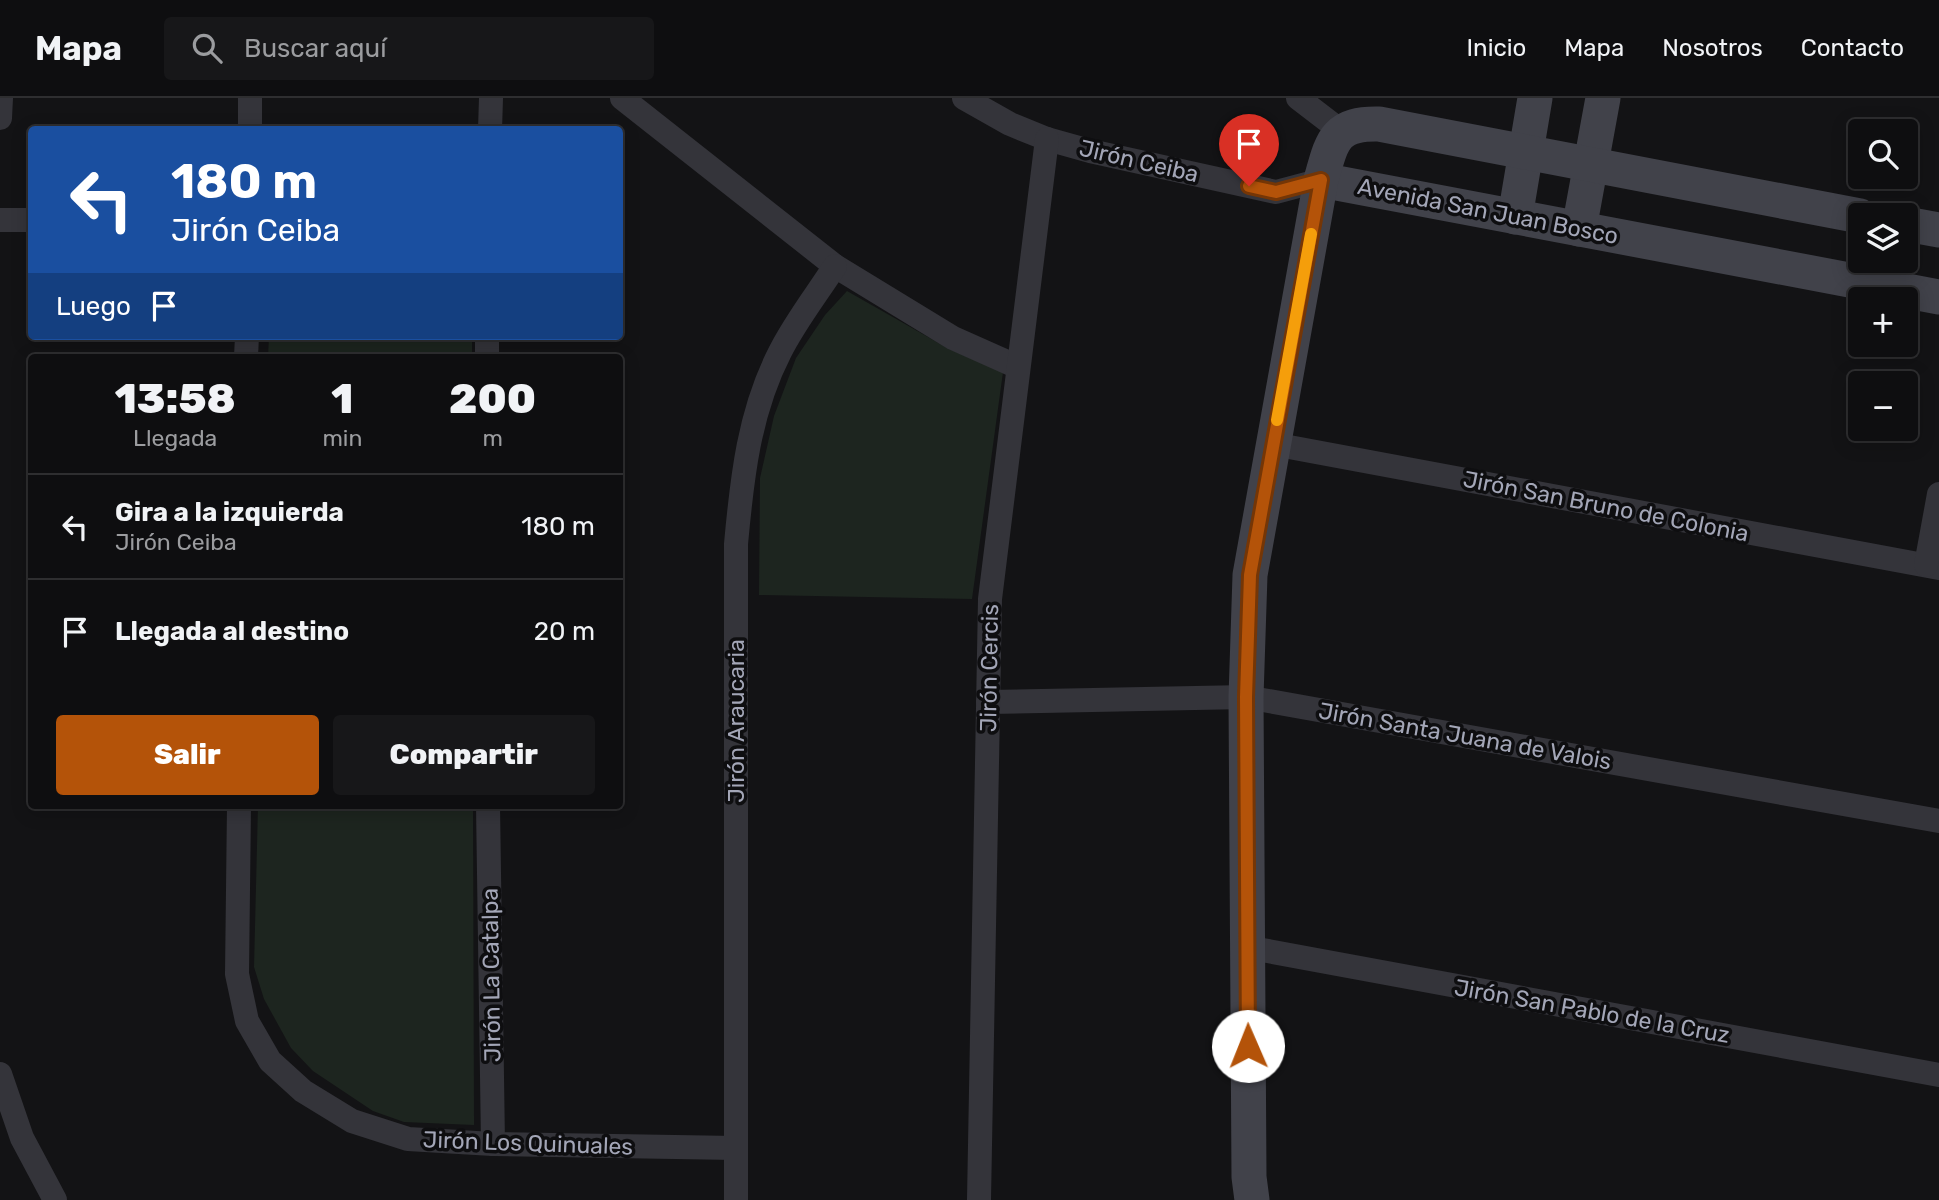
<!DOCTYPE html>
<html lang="es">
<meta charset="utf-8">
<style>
:root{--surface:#0e0e10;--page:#171719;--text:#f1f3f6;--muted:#9b9c9f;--line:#2e2e30;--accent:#b45309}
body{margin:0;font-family:Rubik,sans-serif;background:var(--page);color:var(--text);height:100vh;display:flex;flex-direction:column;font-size:26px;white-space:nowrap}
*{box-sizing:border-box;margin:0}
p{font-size:23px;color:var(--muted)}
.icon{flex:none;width:38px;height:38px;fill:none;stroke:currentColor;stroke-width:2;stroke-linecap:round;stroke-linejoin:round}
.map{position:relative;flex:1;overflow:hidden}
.drawer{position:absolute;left:28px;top:256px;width:595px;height:455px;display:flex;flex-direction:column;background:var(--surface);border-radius:7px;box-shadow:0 4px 18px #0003,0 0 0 2px var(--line)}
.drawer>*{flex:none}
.hud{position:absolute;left:28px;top:28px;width:595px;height:214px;border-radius:7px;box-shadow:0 4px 18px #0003,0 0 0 2px var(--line);background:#1a4fa0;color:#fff;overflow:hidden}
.fabs{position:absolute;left:1848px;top:21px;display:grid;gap:14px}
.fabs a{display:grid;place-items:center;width:70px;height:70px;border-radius:7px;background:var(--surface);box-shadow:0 4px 18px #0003,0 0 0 2px var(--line);font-size:35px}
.pin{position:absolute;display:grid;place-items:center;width:60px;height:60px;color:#fff;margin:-72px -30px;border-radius:50% 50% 50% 0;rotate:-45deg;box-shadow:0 0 7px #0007}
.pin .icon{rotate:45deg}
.me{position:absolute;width:77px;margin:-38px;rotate:359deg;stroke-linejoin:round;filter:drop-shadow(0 0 5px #0008)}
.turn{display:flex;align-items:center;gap:24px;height:147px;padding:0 28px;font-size:32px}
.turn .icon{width:91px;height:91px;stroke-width:2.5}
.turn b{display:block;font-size:49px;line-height:60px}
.then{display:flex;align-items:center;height:66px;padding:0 28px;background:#0003;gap:14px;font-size:26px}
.eta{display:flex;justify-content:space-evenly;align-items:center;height:119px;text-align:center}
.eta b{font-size:42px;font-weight:800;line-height:49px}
.primary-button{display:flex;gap:14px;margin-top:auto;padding:14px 28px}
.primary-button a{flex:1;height:80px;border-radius:7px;background:var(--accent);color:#fff;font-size:28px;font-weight:800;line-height:80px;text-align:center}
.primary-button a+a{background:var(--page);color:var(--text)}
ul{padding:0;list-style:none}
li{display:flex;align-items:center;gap:21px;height:105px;padding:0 28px;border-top:2px solid var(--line)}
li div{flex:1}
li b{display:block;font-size:26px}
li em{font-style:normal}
header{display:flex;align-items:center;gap:42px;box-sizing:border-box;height:98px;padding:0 35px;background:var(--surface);border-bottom:2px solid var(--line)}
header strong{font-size:33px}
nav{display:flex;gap:38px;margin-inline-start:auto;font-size:24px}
.search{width:490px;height:63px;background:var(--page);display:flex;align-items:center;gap:18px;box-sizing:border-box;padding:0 24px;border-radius:7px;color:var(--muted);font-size:26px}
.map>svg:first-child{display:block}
.green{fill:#1d251f}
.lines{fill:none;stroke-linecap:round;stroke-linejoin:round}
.street{stroke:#34343a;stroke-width:24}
.secondary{stroke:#41424a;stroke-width:35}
.route-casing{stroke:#753606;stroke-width:18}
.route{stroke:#b45309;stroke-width:12}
.slow{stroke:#f59e0b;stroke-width:12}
.labels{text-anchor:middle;stroke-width:7;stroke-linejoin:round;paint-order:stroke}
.street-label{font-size:23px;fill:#a3a6b7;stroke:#0e0e10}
</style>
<header>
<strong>Mapa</strong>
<div class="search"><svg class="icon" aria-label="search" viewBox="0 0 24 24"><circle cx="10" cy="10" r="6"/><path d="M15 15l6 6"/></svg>Buscar aquí</div>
<nav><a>Inicio</a><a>Mapa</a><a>Nosotros</a><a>Contacto</a></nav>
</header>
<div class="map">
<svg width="1939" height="1102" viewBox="0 0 1939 1102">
<rect width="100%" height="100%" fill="#131315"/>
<g class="green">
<path d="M847 193 949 251 1003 274 972 501 759 497 760 380 774 318 796 260 825 217Z"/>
<path d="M269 238H472V259H268Z"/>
<path d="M258 707H473L474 1027 404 1024 373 1013 313 973 291 950 264 901 254 869Z"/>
</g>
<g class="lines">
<g class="street">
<path d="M622 0 835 168 953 240 1018 269"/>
<path d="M964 0 1010 26 1047 41 1090 53 1276 94 1321 82"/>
<path d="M1298 0 1341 33"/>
<path d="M0 20 1 0"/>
<path d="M250 32V0"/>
<path d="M490 32 491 0"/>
<path d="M0 122H32"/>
<path d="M487 238V259"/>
<path d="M246 259 247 238"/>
<path d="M1273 346 1939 470"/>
<path d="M1926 467 1939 396"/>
<path d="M988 604 1246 599 1939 723"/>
<path d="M239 707 237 876 247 923 270 963 303 993 352 1023 408 1041 493 1046 736 1050"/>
<path d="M488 707 493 1046"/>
<path d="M1246 849 1939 977"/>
<path d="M0 976 22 1040 55 1102"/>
<path d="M736 1102V446C742 380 749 314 780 254 795 224 817 196 835 168"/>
<path d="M979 1102 990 501 1047 41"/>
</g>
<g class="secondary">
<path d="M1321 82 1939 199"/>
<path d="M1515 119 1535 0"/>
<path d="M1906 126 1939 132"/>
<path d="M1579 131 1603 0"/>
<path d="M1252 1102 1249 1079 1246 599 1250 477 1321 82C1332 43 1334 25 1379 26L1860 118"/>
</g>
</g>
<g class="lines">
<defs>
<path id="route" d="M1248 948 1246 599 1250 477 1321 82 1276 94 1249 88"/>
</defs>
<use href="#route" class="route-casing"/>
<use href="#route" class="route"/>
<path class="slow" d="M1277 322 1311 136"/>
</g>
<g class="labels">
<g class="street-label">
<text transform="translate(1139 63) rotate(13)" y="8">Jirón Ceiba</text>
<text transform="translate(1488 113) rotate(11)" y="8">Avenida San Juan Bosco</text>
<text transform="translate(1606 408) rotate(11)" y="8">Jirón San Bruno de Colonia</text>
<text transform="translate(989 570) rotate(-89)" y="8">Jirón Cercis</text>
<text transform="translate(736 623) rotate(-90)" y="8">Jirón Araucaria</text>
<text transform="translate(1465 638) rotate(10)" y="8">Jirón Santa Juana de Valois</text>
<text transform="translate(491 877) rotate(-91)" y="8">Jirón La Catalpa</text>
<text transform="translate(1592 913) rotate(10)" y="8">Jirón San Pablo de la Cruz</text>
<text transform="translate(528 1045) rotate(2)" y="8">Jirón Los Quinuales</text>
</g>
</g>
</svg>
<div class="fabs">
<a><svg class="icon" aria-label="search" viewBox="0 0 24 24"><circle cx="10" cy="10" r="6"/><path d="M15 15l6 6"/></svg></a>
<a><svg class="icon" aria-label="layers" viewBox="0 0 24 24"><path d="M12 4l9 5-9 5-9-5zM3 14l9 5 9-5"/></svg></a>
<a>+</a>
<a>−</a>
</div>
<div class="pin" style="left:1249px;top:88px;background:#d93025"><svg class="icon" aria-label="arrive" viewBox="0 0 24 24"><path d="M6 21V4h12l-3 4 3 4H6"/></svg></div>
<svg class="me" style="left:1248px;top:948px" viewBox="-20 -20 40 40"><circle r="19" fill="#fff"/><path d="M0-13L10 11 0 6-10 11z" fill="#b45309"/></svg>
<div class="hud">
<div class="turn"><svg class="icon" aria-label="left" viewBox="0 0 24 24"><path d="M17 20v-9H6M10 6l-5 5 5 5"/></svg><div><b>180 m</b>Jirón Ceiba</div></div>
<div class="then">Luego<svg class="icon" aria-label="arrive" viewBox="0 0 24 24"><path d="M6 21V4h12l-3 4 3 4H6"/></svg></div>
</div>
<section class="drawer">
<div class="eta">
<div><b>13:58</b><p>Llegada</p></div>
<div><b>1</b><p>min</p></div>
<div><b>200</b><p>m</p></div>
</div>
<ul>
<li><svg class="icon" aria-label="left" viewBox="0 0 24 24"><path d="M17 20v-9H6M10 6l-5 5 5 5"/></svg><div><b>Gira a la izquierda</b><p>Jirón Ceiba</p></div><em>180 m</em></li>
<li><svg class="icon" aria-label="arrive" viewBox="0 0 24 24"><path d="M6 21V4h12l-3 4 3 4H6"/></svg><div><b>Llegada al destino</b></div><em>20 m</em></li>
</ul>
<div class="primary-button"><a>Salir</a><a>Compartir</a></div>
</section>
</div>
